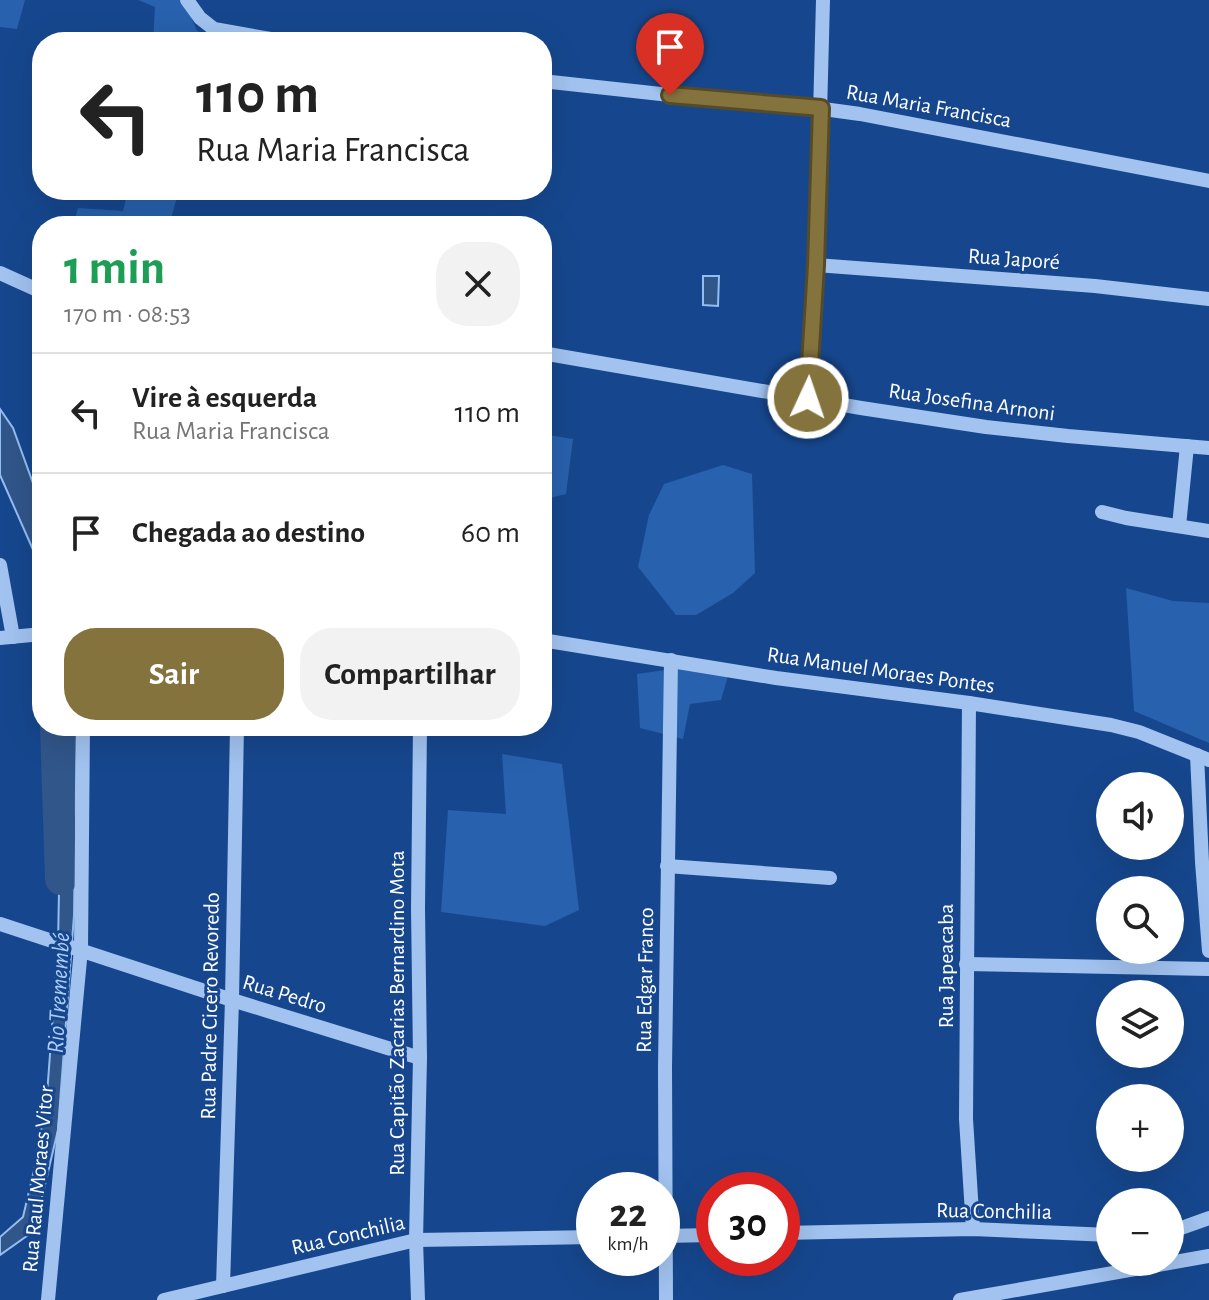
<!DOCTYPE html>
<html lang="pt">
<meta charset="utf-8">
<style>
:root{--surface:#fff;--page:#f2f2f2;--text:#222;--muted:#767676;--line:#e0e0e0;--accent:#85733e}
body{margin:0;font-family:"Alegreya Sans",sans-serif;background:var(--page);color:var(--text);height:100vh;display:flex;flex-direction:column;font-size:30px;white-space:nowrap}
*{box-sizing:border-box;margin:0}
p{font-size:26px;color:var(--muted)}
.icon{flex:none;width:44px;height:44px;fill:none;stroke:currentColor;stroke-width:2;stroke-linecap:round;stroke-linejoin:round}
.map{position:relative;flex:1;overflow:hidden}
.side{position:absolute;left:32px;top:216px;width:520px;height:520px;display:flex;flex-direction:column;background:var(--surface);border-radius:32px;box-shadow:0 8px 32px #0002}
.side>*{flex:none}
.guide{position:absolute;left:32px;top:32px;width:520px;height:168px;border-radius:32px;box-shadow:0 8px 32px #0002;background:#fff;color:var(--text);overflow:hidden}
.buttons{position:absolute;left:1096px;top:772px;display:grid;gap:16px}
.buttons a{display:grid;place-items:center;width:88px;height:88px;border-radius:50%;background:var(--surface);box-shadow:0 8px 32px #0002;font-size:40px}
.speed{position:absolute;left:576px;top:1172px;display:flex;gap:16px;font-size:40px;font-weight:700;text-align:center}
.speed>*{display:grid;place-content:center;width:104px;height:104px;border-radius:50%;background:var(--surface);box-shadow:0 8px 32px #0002;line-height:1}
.speed small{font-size:20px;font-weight:400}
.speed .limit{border:12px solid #d22;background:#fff;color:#111}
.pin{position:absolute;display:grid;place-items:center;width:68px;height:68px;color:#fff;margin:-82px -34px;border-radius:50% 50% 50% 0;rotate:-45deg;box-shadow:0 0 8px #0007}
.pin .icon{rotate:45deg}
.me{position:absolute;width:88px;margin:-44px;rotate:3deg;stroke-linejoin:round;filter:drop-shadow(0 0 6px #0008)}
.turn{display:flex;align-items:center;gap:28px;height:168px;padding:0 32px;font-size:36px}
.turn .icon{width:104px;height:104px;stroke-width:2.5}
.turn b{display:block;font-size:56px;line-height:68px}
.round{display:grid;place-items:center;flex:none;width:84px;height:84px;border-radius:32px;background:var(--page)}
.overview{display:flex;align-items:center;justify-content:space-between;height:136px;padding:0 32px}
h1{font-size:48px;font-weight:700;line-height:60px;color:#1e9e55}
.button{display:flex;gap:16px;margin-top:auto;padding:16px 32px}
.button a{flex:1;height:92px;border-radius:32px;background:var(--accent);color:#fff;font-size:32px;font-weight:700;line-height:92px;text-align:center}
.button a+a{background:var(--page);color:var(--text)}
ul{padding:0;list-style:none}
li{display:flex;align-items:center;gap:24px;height:120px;padding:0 32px;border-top:2px solid var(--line)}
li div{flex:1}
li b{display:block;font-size:30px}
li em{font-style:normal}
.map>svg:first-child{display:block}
.green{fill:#2861ad}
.water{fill:#31568a;stroke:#94bdf2;stroke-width:2}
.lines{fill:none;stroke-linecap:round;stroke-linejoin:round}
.river{stroke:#31568a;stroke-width:32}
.minor{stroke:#a2c3f0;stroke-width:14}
.route-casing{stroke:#564b28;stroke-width:20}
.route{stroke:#85733e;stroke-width:14}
.labels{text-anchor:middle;stroke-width:6;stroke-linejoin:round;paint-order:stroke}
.street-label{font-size:22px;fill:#fff;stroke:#16478e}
.water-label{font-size:24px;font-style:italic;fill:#adcdf7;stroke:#16478e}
</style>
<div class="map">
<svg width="1209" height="1300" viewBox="0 0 1209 1300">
<rect width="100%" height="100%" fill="#16478e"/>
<g class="green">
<path d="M0 0H25L17 29 0 27Z"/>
<path d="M138 0H184L197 31 237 42H153L155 7Z"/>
<path d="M128 190H179L169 226H73L78 208 123 211Z"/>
<path d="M542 434 573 439 566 494 542 500Z"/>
<path d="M723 465 752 474 755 573 733 593 696 615H676L638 567 649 515 664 484Z"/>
<path d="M1126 588 1173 601 1209 603V743L1134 711Z"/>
<path d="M680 668 728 676 721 700 690 704 683 739 640 728 637 674Z"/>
<path d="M502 754 562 764 579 910 545 926 441 912 448 810 506 814Z"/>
</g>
<g class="water">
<path d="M703 276H719L718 306 703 305Z"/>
<path d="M0 409 13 428 42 508V570L0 475Z"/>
<path d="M62 726H77L74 915 58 1130 34 1231 0 1255V1237L23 1217 35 1166 47 1095 58 946Z"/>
</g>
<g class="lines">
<path class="river" d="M56 726 61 879"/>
<g class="minor">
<path d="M187 0 200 18 214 29 288 42"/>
<path d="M542 81 670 95 772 102 860 114 1209 181"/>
<path d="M816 265 1095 286 1209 299"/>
<path d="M0 273 42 292"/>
<path d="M542 353 861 408 986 427 1068 436 1209 448"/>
<path d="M808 398 816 265 823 0"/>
<path d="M1102 512 1126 518 1209 531"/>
<path d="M1179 526 1187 446"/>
<path d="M0 565 13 637"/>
<path d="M0 638 42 634"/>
<path d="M542 640 776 678 969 703 1111 725 1139 732 1209 760"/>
<path d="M969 703 966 1119 973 1229"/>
<path d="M1197 755 1202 862 1209 951"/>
<path d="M667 866 830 878"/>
<path d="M0 924 232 1000 420 1058"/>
<path d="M966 964 1209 969"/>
<path d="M1170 1232 1209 1218"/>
<path d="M782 1233 973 1229 1110 1235"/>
<path d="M662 1236 714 1235"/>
<path d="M223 1286 232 1000 237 726"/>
<path d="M48 1300 81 949 83 726"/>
<path d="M164 1300 416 1240 594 1237"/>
<path d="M418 1300 416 1240 420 1058 418 908 420 726"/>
<path d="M666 1300 665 1067 671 660"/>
<path d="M960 1300 1209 1256"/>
</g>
</g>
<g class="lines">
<defs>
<path id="route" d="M670 95 821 108 816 265 808 398"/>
</defs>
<use href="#route" class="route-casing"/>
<use href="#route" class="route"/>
</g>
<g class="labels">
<g class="street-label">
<text transform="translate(929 105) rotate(10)" y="8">Rua Maria Francisca</text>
<text transform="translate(1014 258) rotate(4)" y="8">Rua Japoré</text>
<text transform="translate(972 401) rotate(8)" y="8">Rua Josefina Arnoni</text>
<text transform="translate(881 669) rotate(8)" y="8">Rua Manuel Moraes Pontes</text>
<text transform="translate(945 966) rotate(-90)" y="8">Rua Japeacaba</text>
<text transform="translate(644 980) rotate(-89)" y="8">Rua Edgar Franco</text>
<text transform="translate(285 993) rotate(17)" y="8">Rua Pedro</text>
<text transform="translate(209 1006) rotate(-89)" y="8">Rua Padre Cicero Revoredo</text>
<text transform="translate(396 1013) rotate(-90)" y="8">Rua Capitão Zacarias Bernardino Mota</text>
<text transform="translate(37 1179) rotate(-85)" y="8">Rua Raul Moraes Vitor</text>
<text transform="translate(994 1210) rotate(1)" y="8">Rua Conchilia</text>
<text transform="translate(348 1234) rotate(-13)" y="8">Rua Conchilia</text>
</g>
<g class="water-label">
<text transform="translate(58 993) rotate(-87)" y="8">Rio Tremembé</text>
</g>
</g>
</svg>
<div class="buttons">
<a><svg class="icon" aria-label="sound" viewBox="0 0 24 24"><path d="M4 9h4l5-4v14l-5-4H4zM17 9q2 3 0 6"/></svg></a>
<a><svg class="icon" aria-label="search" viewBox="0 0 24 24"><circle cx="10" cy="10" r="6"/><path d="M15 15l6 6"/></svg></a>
<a><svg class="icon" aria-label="layers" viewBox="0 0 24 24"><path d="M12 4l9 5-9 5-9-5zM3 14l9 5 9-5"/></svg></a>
<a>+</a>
<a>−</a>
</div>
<div class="speed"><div>22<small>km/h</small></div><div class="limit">30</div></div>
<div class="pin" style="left:670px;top:95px;background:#d93025"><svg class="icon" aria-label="arrive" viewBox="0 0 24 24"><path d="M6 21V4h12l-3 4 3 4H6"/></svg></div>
<svg class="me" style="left:808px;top:398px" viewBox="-20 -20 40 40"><circle r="17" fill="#85733e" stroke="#fff" stroke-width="3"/><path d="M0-11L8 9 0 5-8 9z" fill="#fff"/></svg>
<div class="guide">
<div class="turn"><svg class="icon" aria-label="left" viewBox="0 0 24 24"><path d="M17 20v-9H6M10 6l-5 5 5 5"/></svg><div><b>110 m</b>Rua Maria Francisca</div></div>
</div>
<section class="side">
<div class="overview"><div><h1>1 min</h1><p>170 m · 08:53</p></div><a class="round"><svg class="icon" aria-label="close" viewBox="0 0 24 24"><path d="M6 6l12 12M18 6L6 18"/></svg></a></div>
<ul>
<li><svg class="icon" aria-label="left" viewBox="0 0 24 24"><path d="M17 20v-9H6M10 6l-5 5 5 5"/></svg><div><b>Vire à esquerda</b><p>Rua Maria Francisca</p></div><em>110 m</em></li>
<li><svg class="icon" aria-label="arrive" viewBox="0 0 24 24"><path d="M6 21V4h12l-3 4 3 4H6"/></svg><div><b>Chegada ao destino</b></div><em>60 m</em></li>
</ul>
<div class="button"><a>Sair</a><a>Compartilhar</a></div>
</section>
</div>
